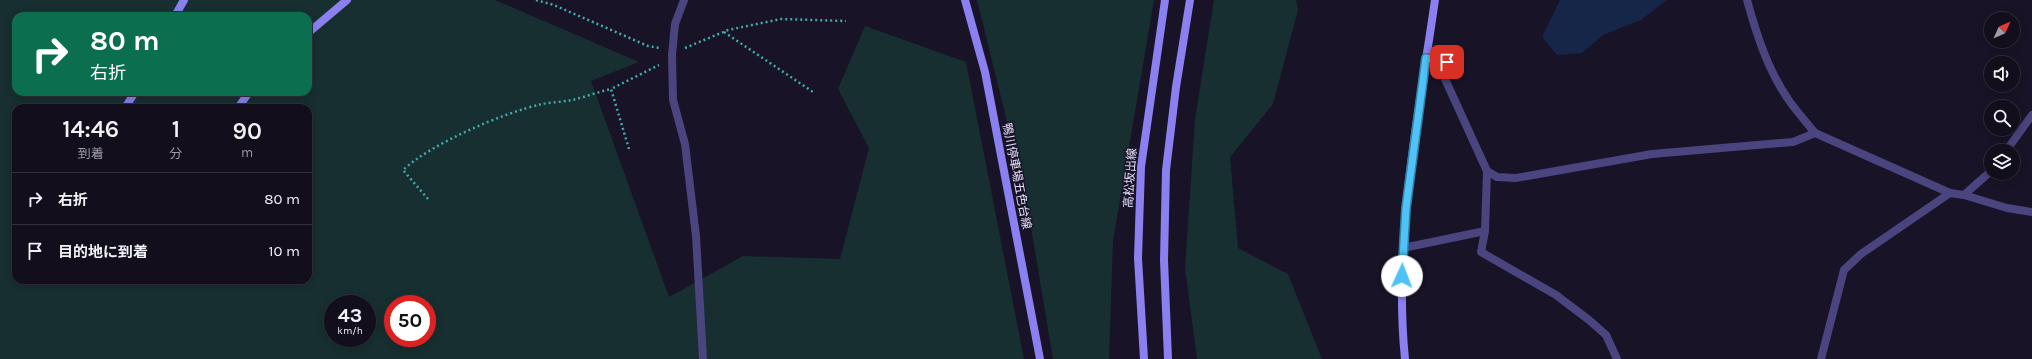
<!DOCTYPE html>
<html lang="ja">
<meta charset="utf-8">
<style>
:root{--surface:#120e1c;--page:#1b1725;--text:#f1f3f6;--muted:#9c9ca3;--line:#312e3b}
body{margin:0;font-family:Karla,"Noto Sans JP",sans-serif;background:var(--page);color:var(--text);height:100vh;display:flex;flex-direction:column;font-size:15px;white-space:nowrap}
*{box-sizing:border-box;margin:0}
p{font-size:13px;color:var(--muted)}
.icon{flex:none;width:22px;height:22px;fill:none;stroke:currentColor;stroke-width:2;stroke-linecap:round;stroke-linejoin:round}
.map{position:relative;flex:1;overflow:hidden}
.details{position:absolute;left:12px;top:104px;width:300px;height:180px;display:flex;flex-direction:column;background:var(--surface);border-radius:12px;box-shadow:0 2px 10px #0003,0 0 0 1px var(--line)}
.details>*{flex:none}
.hud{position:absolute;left:12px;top:12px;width:300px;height:84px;border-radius:12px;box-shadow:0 2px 10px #0003,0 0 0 1px var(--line);background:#0b6e4f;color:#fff;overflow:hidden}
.needle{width:26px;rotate:45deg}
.controls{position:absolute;left:1984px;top:12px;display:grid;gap:8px}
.controls a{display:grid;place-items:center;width:36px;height:36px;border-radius:50%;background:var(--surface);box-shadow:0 2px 10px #0003,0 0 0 1px var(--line);font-size:20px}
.speed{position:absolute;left:324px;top:295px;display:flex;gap:8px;font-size:20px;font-weight:700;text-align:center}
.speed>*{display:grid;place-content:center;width:52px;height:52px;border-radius:50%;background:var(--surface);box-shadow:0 2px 10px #0003,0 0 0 1px var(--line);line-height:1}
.speed small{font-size:10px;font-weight:400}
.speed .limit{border:6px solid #d22;background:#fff;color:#111}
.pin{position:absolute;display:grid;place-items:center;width:34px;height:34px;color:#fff;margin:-17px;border-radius:8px;box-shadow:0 2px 6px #0006}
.me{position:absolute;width:44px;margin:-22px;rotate:2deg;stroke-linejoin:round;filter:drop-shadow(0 0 3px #0008)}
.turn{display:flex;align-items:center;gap:14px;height:84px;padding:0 12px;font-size:18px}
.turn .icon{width:52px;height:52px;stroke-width:2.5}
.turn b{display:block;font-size:28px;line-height:34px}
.eta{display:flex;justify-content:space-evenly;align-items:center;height:68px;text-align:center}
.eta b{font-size:24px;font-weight:600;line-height:28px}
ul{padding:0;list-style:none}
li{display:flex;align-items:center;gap:12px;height:52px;padding:0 12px;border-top:1px solid var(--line)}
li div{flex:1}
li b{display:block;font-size:15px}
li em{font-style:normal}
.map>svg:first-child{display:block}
.green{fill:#172f30;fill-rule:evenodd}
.water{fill:#162648}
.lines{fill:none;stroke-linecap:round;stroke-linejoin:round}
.path{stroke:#40abac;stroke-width:2.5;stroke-dasharray:2 3;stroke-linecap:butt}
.minor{stroke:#4a447f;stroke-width:8}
.secondary{stroke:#8a80ef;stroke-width:8}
.route-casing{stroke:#337fa1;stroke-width:10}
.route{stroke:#4fc3f7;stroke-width:7}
.labels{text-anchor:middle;stroke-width:3;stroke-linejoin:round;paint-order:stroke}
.street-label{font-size:12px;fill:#e2ddfb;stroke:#181326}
</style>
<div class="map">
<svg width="2032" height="359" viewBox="0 0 2032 359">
<rect width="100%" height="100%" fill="#181326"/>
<g class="green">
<path d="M0 0H495L639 62 591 81 669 297 743 256 840 259 869 148 838 89 865 26 966 62 1024 359H0ZM16 16H308V92H16ZM16 108H308V280H16ZM333 304H367V338H333ZM393 304H427V338H393Z"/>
<path d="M977 0H1154L1113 241 1109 359H1053L1027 203Z"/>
<path d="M1214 0H1296L1298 10 1273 104 1230 157 1238 248 1288 274 1322 359H1197L1185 268 1195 119Z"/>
</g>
<path class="water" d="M1560 0H1672H1667L1641 20 1603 35 1582 53 1557 55 1542 37Z"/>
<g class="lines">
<g class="path">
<path d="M536 0 554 5 648 46 660 48"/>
<path d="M724 32 813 92"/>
<path d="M685 48 728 30 781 19 846 21"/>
<path d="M629 149 611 89 659 65"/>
<path d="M428 199 403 170C432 143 503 113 542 104 552 102 563 102 572 100 585 97 598 92 611 89"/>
</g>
<g class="minor">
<path d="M684 0 675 24 672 55 673 100 685 144 696 236 703 359"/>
<path d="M1426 59 1447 62 1445 79 1487 171 1497 177 1516 178 1652 154 1793 142 1815 133C1807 123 1798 113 1790 102 1768 71 1757 36 1747 0"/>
<path d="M1815 133 1950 193 1964 195 1991 171"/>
<path d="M2006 151 2032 115"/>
<path d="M1487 171 1485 231 1481 252 1556 295 1589 320 1606 335 1617 359"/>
<path d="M1964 195 2007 208 2032 212"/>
<path d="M1403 248 1485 231"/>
<path d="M1821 359 1844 270 1861 254 1950 193"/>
</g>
<g class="secondary">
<path d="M965 0 985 72 1040 359"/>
<path d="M175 16 184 0"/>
<path d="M308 33 347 0"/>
<path d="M125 108 135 92"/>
<path d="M238 108 249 92"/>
<path d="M1144 359 1138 258 1141 167 1165 0"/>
<path d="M1168 359 1164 260 1166 170 1176 87 1190 0"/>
<path d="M1405 359C1393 239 1418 118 1435 0"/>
</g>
</g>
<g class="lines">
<defs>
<path id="route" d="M1402 276 1406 208 1426 58 1447 62"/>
</defs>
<use href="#route" class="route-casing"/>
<use href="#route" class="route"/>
</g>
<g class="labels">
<g class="street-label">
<text transform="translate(1017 176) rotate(79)" y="4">鴨川停車場五色台線</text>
<text transform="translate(1130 178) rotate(-86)" y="4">高松坂出線</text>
</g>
</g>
</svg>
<div class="controls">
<a><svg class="needle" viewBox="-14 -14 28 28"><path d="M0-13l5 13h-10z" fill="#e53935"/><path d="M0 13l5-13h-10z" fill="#9c9ca3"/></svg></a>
<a><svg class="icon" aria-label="sound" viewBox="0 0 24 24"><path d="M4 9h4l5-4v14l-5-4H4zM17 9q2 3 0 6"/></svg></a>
<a><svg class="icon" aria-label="search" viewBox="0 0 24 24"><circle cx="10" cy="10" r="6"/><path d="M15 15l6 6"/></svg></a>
<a><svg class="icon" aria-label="layers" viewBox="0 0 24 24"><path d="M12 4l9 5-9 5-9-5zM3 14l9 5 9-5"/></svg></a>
</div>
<div class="speed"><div>43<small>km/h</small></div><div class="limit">50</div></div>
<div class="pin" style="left:1447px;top:62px;background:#d93025"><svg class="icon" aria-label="arrive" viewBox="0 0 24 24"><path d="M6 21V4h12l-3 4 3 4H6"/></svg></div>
<svg class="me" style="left:1402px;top:276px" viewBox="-20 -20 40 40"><circle r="19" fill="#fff"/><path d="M0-13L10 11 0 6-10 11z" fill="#4fc3f7"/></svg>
<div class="hud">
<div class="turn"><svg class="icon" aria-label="right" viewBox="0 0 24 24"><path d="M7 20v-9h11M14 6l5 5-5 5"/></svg><div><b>80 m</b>右折</div></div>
</div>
<section class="details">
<div class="eta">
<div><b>14:46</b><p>到着</p></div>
<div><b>1</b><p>分</p></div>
<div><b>90</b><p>m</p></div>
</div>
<ul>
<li><svg class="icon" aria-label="right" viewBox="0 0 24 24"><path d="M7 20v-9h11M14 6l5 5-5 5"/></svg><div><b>右折</b></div><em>80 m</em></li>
<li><svg class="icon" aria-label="arrive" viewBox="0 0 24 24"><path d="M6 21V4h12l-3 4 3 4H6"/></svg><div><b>目的地に到着</b></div><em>10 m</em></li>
</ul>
</section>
</div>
